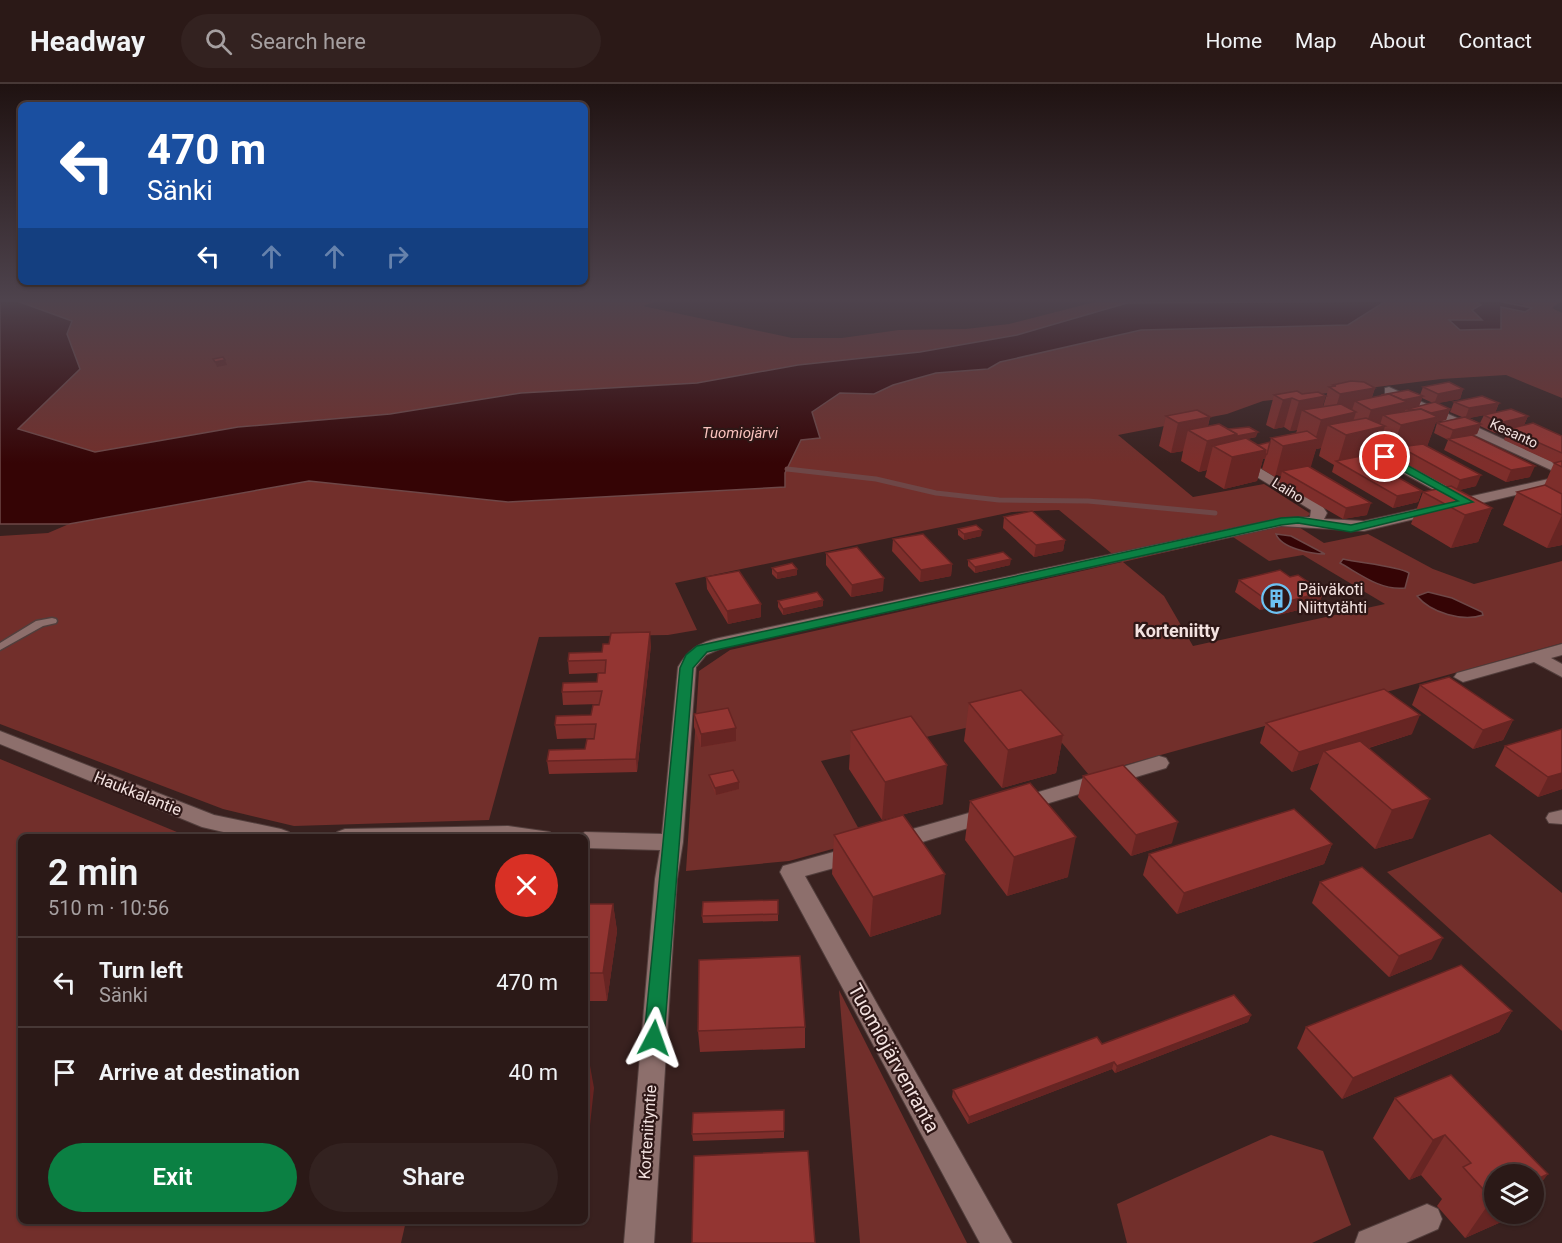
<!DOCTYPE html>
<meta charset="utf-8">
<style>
:root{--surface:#2b1917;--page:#332220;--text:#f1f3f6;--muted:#a6a0a1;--line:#473836;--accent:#0b8043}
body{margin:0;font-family:Roboto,sans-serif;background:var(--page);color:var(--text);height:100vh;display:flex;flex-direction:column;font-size:22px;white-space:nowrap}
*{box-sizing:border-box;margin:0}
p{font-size:20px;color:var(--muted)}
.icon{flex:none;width:33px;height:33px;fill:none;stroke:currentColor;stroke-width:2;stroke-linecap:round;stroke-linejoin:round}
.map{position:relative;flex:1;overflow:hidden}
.drawer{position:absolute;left:18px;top:750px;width:570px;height:390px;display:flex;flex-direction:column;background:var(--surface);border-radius:9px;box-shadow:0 2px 4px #0004,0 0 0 2px var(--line)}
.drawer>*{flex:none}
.banner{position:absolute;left:18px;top:18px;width:570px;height:183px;border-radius:9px;box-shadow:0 2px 4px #0004,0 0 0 2px var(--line);background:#1a4fa0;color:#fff;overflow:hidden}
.controls{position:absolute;left:1484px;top:1080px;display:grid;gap:12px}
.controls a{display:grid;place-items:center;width:60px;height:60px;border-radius:50%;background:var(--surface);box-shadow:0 2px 4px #0004,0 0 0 2px var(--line);font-size:30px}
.pin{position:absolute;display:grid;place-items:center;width:51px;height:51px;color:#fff;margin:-26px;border:3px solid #fff;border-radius:50%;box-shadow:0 2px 6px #0007}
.me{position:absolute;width:66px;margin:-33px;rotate:4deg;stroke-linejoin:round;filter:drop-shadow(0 0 4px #0008)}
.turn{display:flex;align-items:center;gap:21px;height:126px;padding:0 30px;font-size:27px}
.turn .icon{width:78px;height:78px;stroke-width:2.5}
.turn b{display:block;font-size:42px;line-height:51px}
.lanes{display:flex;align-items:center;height:57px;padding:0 30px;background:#0003;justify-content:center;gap:30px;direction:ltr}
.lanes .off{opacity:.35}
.round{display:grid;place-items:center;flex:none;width:63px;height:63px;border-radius:32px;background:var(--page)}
.overview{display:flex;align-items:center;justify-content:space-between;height:102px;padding:0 30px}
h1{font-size:36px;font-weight:600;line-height:45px}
.primary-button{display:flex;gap:12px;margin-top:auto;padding:12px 30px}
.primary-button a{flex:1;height:69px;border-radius:36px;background:var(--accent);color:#fff;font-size:24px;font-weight:600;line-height:69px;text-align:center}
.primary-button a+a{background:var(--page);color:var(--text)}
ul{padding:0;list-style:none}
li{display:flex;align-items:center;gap:18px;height:90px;padding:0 30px;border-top:2px solid var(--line)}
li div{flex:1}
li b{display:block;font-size:22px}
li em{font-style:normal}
header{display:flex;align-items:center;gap:36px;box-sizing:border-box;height:84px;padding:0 30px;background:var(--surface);border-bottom:2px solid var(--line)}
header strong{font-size:28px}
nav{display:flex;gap:33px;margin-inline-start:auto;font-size:21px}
.search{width:420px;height:54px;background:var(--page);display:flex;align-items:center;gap:15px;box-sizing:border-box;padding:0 21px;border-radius:33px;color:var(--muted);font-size:22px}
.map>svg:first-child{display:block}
.green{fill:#722f2b;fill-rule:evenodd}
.water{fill:#350405;stroke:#6e4747;stroke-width:1.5}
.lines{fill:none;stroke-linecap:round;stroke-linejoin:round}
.stream{stroke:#6e4747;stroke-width:5}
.lane-casing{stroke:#523e3c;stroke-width:3}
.street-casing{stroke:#523e3c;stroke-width:2}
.lane{fill:#8d6f6c;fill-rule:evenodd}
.street{fill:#8d6f6c;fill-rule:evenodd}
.wall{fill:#7e2e2b;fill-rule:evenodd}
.shaded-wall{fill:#672523}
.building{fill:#933532;stroke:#672523;stroke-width:1.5}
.route{fill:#0b8043;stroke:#07532c;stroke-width:1.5}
.labels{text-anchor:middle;stroke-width:4.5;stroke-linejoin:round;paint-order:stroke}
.far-street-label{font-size:14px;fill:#f3e2e0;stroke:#2e1716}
.far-water-label{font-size:15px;font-style:italic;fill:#fac3be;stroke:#2e1716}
.poi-label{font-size:16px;fill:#f3e2e0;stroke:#2e1716;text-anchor:start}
.street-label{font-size:16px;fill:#f3e2e0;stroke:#2e1716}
.neighbourhood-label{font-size:18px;font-weight:bold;fill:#f3e2e0;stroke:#2e1716}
.near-street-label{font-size:20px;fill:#f3e2e0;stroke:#2e1716}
</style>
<header>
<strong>Headway</strong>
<div class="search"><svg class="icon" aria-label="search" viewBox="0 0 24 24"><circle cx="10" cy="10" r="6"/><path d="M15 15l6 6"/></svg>Search here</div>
<nav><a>Home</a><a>Map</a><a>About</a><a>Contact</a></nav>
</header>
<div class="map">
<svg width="1562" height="1159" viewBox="0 0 1562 1159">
<rect width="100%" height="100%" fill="#39211f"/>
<g class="green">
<path d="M17 217H657L643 222 792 254H842L899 246 966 245 1009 240 1099 217H1150L1127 219 1017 251 920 268 798 281 698 299 521 309 390 330 238 343 95 368 17 345 80 285 67 250 72 237Z"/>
<path d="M1386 217H1476L1482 221 1472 226 1483 236H1450L1460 246 1501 245 1500 223 1525 228 1523 220 1501 218 1562 217 1552 224 1562 229V314L1506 291 1441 295 1263 317 1227 330 1118 351 1193 413 1264 400 1311 430 1294 440 1324 459 1368 450 1433 485 1474 500 1562 477V559L1089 691 1036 628 821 677 865 756 789 777 686 787 699 587 730 566 1122 478 1059 426 1012 428 675 499 697 546 668 551 539 553 489 736 294 742 223 725 0 640V452L48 449 69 440 309 397 508 418 785 403V389L812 328 840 309 874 310 893 301 936 289 988 285 1000 278 1141 246 1348 241ZM1233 453 1269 477 1303 471 1385 520 1193 562 1164 512 1123 478Z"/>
<path d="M0 675 189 753H21V1137H406L401 1159H0Z"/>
<path d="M1490 750 1562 809V947L1387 788Z"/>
<path d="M839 906 967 1159H860Z"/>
<path d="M1271 1051 1323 1067 1351 1141 1312 1159H1127L1117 1120Z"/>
</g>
<g class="water">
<path d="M0 217H17L72 237 67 250 80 285 18 345 95 368 238 343 390 330 521 309 697 299 798 281 920 268 1017 251 1127 219 1386 217 1348 241 1141 246 1000 278 988 285 936 289 893 301 874 310 840 309 812 328 820 354 801 356 785 389V403L508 418 309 397 69 440H0Z"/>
<path d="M1476 217H1506L1502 218 1532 224 1525 228 1501 223V245L1460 246 1449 236H1482L1472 226 1481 221Z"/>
<path d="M1276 450 1291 452 1325 470C1311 470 1281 464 1276 450Z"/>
<path d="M1343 475C1359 479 1398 482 1409 489L1405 504C1381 507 1360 490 1340 479Z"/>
<path d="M1428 508 1452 514 1482 528 1483 531C1463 538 1431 529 1417 512Z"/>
</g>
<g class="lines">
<path class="stream" d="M787 385 876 395 936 409 999 416 1088 417 1215 429"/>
<defs>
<path id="lane" d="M52 534 56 535 57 537 56 539 43 542 0 566V559L36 537Z"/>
<g id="street">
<path d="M1389 303 1562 382V391L1385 310V304Z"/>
<path d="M1357 354 1468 413 1562 392V400L1364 447 1281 442 724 563 706 571 696 583 683 758 677 795 654 1159H624L655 795 660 766 585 764V753H576L585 748 662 750 678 583C688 566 700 558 719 554L1281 434 1310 433 1311 426 1234 379 1232 376 1239 372 1321 420 1327 429 1324 435 1364 437 1454 417 1352 361V355Z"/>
<path d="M1562 560V571L1551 574 1562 580V593L1534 578 1463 598 1454 593 1457 589Z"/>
<path d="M0 647 214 731 281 745 289 748 292 753H245L202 743 0 660Z"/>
<path d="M1159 672 1166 674 1169 679 1166 684 1019 728 1012 726 1008 721 1012 716Z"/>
<path d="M990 723 998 725 1001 730 998 735 896 766 888 764 885 758 888 752Z"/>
<path d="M1562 726V740L1549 739 1546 734 1549 729Z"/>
<path d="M508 742 550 748 553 753H334L337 748 345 745Z"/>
<path d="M855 762 863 764 866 770 863 776 805 792 1012 1159H980L780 788 783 782Z"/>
<path d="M1427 1120 1438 1125 1442 1135 1438 1145 1406 1159H1355L1359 1148Z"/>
</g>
</defs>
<use href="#lane" class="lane-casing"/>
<use href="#street" class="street-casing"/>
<use href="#lane" class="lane"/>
<use href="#street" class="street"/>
</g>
<g class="wall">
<path d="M1333 301 1375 304 1372 313 1420 311 1423 303 1463 305 1460 315 1437 319 1450 325 1446 336 1436 338 1427 362 1476 402 1459 406 1492 424 1478 458 1451 464 1411 440 1423 408 1448 403 1396 374 1397 370 1390 371 1378 364 1375 373 1366 375 1422 407 1418 418 1393 424 1332 388 1334 381 1319 372 1321 364 1316 365 1310 383 1367 431 1343 435 1279 398 1281 392 1275 393 1262 385 1265 375H1263L1257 397 1224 405 1205 393 1207 386 1199 388 1181 377 1183 367 1171 369 1159 362 1166 332 1210 333 1208 342 1228 345 1256 353 1247 355 1258 361 1270 358 1271 354 1296 349 1297 346 1290 347 1284 343 1274 345 1266 341 1274 311 1297 307 1323 323 1329 303H1333ZM1422 314 1433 319 1419 322Z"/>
<path d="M1454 318 1499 319 1495 329 1528 332 1524 341 1562 352V461L1547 464 1503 441 1517 408 1544 402 1554 379 1504 356 1507 346 1495 349 1480 342 1477 350 1473 351 1530 393 1506 398 1444 366 1448 356 1434 349 1437 339 1462 333 1450 328ZM1484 331 1480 339 1469 334Z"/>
<path d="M1004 433 1065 456 1063 467 1034 473 1003 444Z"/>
<path d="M958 445 981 452 964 456 958 451Z"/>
<path d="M893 455 952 480 951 492 920 498 892 467Z"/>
<path d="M826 469 883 507 851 513 826 481Z"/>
<path d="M968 476 1010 481 975 489 968 482Z"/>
<path d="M772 484 797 491 777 495 772 490Z"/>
<path d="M706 493 761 520V533L728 540 707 505Z"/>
<path d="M1290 493 1323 508 1319 521 1278 531 1268 524 1260 526 1235 508 1239 496Z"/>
<path d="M778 517 823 522 783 531 778 523Z"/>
<path d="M651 561 637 688 549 690 547 677 585 665 594 655V654L557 655 555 641 591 631 600 620 563 621 562 608 597 598 598 589 569 590 568 577 602 568Z"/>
<path d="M1420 601 1513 636 1503 656 1473 665 1412 621Z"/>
<path d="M969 619 1063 651 1056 689 1002 704 964 657Z"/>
<path d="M694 630 736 657 701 663 694 643Z"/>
<path d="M1266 639 1412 650 1369 664 1413 754 1375 765 1310 705 1319 679 1292 688 1260 659Z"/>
<path d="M1562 645V705L1538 713 1495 682 1505 662Z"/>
<path d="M851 647 943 720 882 736 849 685Z"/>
<path d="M709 691 739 698V705L716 711 710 698Z"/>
<path d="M1083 692 1172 759 1131 772 1078 713Z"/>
<path d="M970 717 1068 793 1007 812 965 756Z"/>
<path d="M834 751 941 830 870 853 832 790Z"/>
<path d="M1332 760 1324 780 1177 830 1143 791 1149 770Z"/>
<path d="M1320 798 1432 875 1389 893 1312 819Z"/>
<path d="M778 816V837L703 839 702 832Z"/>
<path d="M585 820H613L617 847 607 917H585Z"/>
<path d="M1512 927 1499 948 1342 1015 1297 964 1306 943Z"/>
<path d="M1251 931 1248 938 1115 989 1112 985 968 1040 952 1013 953 1006 1102 960Z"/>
<path d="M805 943V964L700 968 698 947Z"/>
<path d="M1395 1014 1548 1090 1494 1130H1519L1465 1154 1437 1122 1442 1115 1421 1091 1409 1096 1373 1054Z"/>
<path d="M784 1026V1054L693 1057 692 1050Z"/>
</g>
<g class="shaded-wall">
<path d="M225 276 227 281 217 283 215 278Z"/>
<path d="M1375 304 1368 324 1355 317 1351 329 1356 328 1349 351 1364 347 1371 326 1396 318 1423 312 1419 322 1405 326 1400 340 1383 331 1379 344 1385 342 1375 373 1342 381 1338 378 1346 351 1328 341 1321 364 1316 365 1310 386 1282 387 1281 392 1275 393 1283 362 1315 356 1321 336 1333 333 1340 310Z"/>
<path d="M1463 305 1460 315 1434 320 1438 310Z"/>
<path d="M1326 312 1319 335 1302 326 1297 346 1290 347 1299 317Z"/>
<path d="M1292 314 1284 343 1274 345 1283 316Z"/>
<path d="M1499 319 1495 329 1465 335 1469 324Z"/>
<path d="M1450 325 1446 336 1436 338 1427 363H1400L1397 370 1390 371 1401 341 1423 331Z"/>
<path d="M1528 332 1523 343 1508 345 1507 346 1495 349 1499 339Z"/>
<path d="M1210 333 1204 356 1188 346 1183 367 1171 369 1178 339Z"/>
<path d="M1481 340 1477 350 1449 357 1453 346Z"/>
<path d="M1258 348 1256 353 1213 362 1207 386 1199 388 1207 357 1237 350Z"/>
<path d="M1266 366 1267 370 1265 375H1263L1257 397 1224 405 1232 373Z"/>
<path d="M1535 382 1530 393 1506 398 1511 386Z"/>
<path d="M1481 391 1476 402 1456 407 1460 396Z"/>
<path d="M1422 407 1418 418 1393 424 1397 412Z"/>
<path d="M1371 419 1367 431 1343 435 1346 424Z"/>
<path d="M1492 424 1478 458 1451 464 1465 431Z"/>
<path d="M1562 431V461L1547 464Z"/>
<path d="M982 446 981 452 964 456V450Z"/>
<path d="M1065 456 1063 467 1034 473 1036 461Z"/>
<path d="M1011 475 1010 481 975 489V483Z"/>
<path d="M952 480 951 492 920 498 921 486Z"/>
<path d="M797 485V491L777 495V489Z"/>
<path d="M884 494 883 507 851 513 852 501Z"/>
<path d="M1323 508 1319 521 1278 531 1282 519Z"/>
<path d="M1272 512 1268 524 1260 526 1264 514Z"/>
<path d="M823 516V522L783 531V525Z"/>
<path d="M761 520V533L728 540 727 527Z"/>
<path d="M650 548 651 561 637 688 636 675Z"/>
<path d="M1420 631 1412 650 1333 675 1324 667 1319 679 1292 688 1299 668Z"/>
<path d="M1513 636 1503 656 1473 665 1483 646Z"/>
<path d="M736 644V657L701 663V650Z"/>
<path d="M1063 651 1056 689 1002 704 1008 666Z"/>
<path d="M947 681 943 720 882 736 885 698Z"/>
<path d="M1562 689V705L1538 713 1548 693Z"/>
<path d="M739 698V705L716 711 715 704Z"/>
<path d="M1430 715 1413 754 1375 765 1392 726Z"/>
<path d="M1178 738 1172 759 1131 772 1136 751Z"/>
<path d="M1076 753 1068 793 1007 812 1014 773Z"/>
<path d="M1332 760 1324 780 1177 830 1184 809Z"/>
<path d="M945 790 941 830 870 853 873 813Z"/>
<path d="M613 820 617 847 607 917 603 889Z"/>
<path d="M1443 854 1432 875 1389 893 1399 872Z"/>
<path d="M1512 927 1499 948 1342 1015 1353 994Z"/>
<path d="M1251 931 1248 938 1115 989 1117 982Z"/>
<path d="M589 976 594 1004 585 1088V1016Z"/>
<path d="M1114 978 1112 985 968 1040 969 1033Z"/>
<path d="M1445 1051 1421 1091 1409 1096 1433 1056Z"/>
<path d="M1548 1090 1533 1110V1097Z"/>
<path d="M1494 1114V1130H1519L1465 1154 1492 1115Z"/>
</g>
<g class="building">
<path d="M223 273 225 276 215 278 213 275Z"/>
<path d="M1351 297 1364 298 1375 304 1340 310 1329 303 1336 302 1333 301Z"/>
<path d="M1449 298 1463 305 1438 310 1423 303Z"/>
<path d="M1408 306 1423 312 1403 316 1389 310 1381 311Z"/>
<path d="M1297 307 1302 310 1318 308 1326 312 1299 317 1292 314 1283 316 1274 311Z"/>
<path d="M1389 310 1407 318 1371 326 1355 317Z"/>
<path d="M1482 312 1499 319 1469 324 1454 318Z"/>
<path d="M1435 318 1450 325 1431 329 1421 325 1411 326 1408 325Z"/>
<path d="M1341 320 1356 328 1321 336 1302 326Z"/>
<path d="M1421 325 1438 333 1401 341 1383 331Z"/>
<path d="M1511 325 1528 332 1499 339 1484 331Z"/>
<path d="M1197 326 1210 333 1178 339 1166 332Z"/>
<path d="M1465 333 1481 340 1453 346 1437 339Z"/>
<path d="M1366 334 1385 342 1346 351 1328 341Z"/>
<path d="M1533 339 1562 352V369L1508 345Z"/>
<path d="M1219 340 1237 350 1207 357 1188 346Z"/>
<path d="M1249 343 1258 348 1237 352V350L1228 345Z"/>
<path d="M1307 347 1319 355 1283 362 1271 354Z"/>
<path d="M1472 351 1535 382 1511 386 1448 355Z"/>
<path d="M1246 354 1266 366 1232 373 1213 362Z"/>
<path d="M1270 358 1267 370H1265L1266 366 1258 361Z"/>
<path d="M1423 360 1481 391 1460 396 1400 363Z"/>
<path d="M1361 372 1422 407 1397 412 1336 377Z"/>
<path d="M1562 377V383L1554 379Z"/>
<path d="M1308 382 1371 419 1346 424 1282 387Z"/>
<path d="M1545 401 1562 410V431L1517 408Z"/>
<path d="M1451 402 1492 424 1465 431 1423 408Z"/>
<path d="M1032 427 1065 456 1036 461 1004 433Z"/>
<path d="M976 441 982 446 964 450 958 445Z"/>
<path d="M923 450 952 480 921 486 893 455Z"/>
<path d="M857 463 884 494 852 501 826 469Z"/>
<path d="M1003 468 1011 475 975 483 968 476Z"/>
<path d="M792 479 797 485 777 489 772 484Z"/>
<path d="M1280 486 1290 493 1298 491 1323 508 1282 519 1272 512 1264 514 1239 496Z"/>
<path d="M739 487 761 520 727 527 706 493Z"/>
<path d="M817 508 823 516 783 525 778 517Z"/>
<path d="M650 548 636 675 547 677 549 666 585 665 587 655H594L596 640 555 641 556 632 591 631 593 621H599L602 607 562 608 563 599 597 598 598 589H605L606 576 568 577 569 569 602 568 603 560H609L611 549Z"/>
<path d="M1449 593 1513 636 1483 646 1420 601Z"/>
<path d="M1384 605 1420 631 1299 668 1266 639Z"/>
<path d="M1021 606 1063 651 1008 666 969 619Z"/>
<path d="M728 624 736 644 701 650 694 630Z"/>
<path d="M911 632 947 681 885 698 851 647Z"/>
<path d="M1562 645V689L1548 693 1505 662Z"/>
<path d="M1360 657 1430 715 1392 726 1324 667Z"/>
<path d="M1123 681 1178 738 1136 751 1083 692Z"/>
<path d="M733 686 739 698 715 704 709 691Z"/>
<path d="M1030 699 1076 753 1014 773 970 717Z"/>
<path d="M1294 725 1332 760 1184 809 1149 770Z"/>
<path d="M903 731 945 790 873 813 834 751Z"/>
<path d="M1362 783 1443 854 1399 872 1320 798Z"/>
<path d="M778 816V830L702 832 703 818Z"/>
<path d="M585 820H613L603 889H585Z"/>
<path d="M800 872 805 943 698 947 699 876Z"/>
<path d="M1461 881 1512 927 1353 994 1306 943Z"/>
<path d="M1234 911 1251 931 1117 982 1114 978 969 1033 953 1006 1097 953 1102 960Z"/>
<path d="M585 976H589L585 1016Z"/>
<path d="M1451 991 1548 1090 1533 1097V1090H1494V1114L1492 1115 1463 1083 1471 1079 1445 1051 1433 1056 1395 1014Z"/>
<path d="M784 1026V1047L692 1050 693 1029Z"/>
<path d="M808 1067 815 1159H692L694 1072Z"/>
</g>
<linearGradient id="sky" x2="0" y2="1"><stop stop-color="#1f1211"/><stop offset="0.57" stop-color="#4e434d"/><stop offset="1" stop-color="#4e434d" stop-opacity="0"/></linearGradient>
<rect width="1562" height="379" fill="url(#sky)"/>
<path class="route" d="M1381 371H1389L1473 418 1351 448 1298 439 1281 441 707 568 693 584 664 954 661 960 654 962 647 960 644 954 680 584 686 571 697 562 1281 434 1298 433 1351 441 1458 417 1381 375Z"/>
<defs>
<symbol id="building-ring" viewBox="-11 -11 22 22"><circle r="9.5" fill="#2e1716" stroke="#6dc2f3" stroke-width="1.5"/><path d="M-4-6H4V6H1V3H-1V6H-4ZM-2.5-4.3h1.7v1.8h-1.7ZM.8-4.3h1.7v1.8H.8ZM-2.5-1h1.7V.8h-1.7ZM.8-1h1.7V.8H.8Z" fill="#6dc2f3"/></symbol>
</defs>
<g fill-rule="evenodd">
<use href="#building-ring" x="1260" y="498" width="33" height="33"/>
</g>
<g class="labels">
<g class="far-street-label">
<text transform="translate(1514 349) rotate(25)" y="5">Kesanto</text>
<text transform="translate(1288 406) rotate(32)" y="5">Laiho</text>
</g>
<g class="far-water-label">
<text x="740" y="354">Tuomiojärvi</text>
</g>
<g class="poi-label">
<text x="1298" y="511">Päiväkoti<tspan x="1298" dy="18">Niittytähti</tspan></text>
</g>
<g class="street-label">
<text transform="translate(138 709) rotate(22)" y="6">Haukkalantie</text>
<text transform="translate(647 1048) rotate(-86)" y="6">Korteniityntie</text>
</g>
<g class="neighbourhood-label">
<text x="1177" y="553">Korteniitty</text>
</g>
<g class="near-street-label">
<text transform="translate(894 974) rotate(61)" y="7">Tuomiojärvenranta</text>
</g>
</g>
</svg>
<div class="controls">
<a><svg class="icon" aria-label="layers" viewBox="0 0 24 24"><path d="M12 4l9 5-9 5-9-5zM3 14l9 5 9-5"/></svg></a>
</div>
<div class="pin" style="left:1385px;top:373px;background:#d93025"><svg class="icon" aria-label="arrive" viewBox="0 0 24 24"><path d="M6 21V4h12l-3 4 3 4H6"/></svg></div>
<svg class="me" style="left:654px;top:954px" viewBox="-20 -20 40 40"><path d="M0-17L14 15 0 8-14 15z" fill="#0b8043" stroke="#fff" stroke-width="4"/></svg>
<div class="banner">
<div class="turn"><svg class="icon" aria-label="left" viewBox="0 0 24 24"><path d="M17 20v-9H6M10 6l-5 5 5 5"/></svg><div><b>470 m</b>Sänki</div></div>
<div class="lanes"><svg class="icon" aria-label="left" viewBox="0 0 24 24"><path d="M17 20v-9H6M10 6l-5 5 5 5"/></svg><svg class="icon off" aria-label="ahead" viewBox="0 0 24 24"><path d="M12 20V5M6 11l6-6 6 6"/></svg><svg class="icon off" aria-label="ahead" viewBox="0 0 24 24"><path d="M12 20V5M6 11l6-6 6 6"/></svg><svg class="icon off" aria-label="right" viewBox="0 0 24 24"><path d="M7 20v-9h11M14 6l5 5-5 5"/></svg></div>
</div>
<section class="drawer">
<div class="overview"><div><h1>2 min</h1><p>510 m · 10:56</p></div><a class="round" style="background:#d93025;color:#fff"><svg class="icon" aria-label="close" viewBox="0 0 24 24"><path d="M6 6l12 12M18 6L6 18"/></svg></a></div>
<ul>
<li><svg class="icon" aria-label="left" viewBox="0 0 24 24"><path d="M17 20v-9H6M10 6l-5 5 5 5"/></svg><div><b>Turn left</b><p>Sänki</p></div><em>470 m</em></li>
<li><svg class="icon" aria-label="arrive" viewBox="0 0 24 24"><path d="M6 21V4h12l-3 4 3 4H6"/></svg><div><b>Arrive at destination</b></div><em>40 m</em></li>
</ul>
<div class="primary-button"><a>Exit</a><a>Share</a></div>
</section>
</div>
